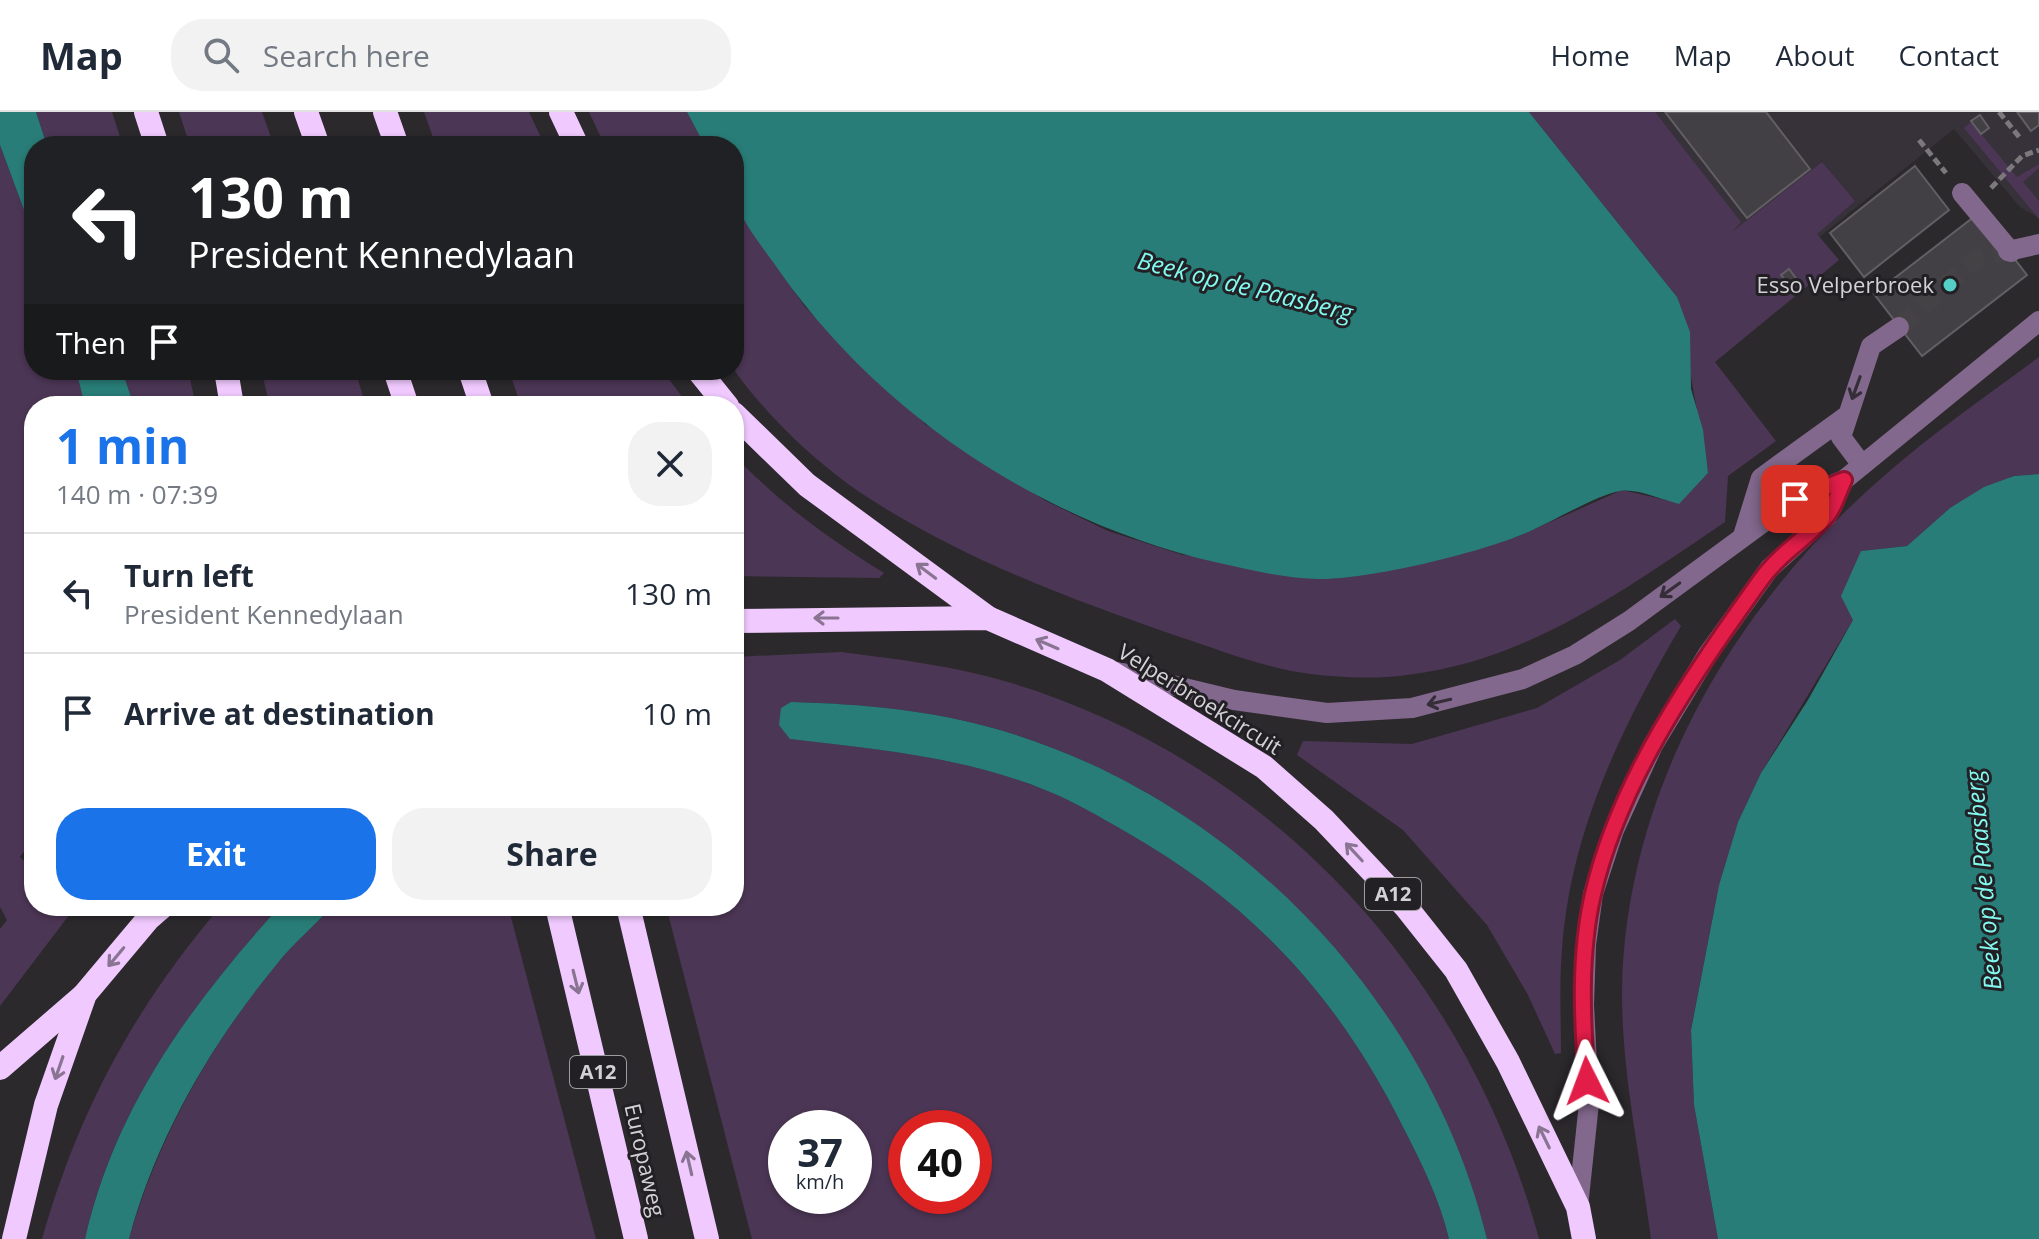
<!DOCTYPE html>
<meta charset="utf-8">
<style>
:root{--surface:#fff;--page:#f2f2f3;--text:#1f2937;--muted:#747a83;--line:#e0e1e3;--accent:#1a73e8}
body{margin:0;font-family:"Open Sans",sans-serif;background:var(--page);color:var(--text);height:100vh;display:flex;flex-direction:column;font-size:30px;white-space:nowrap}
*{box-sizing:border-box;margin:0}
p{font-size:26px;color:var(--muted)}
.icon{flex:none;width:44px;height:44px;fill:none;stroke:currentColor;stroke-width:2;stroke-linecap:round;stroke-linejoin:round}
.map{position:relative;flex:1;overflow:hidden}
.panel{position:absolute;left:24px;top:284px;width:720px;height:520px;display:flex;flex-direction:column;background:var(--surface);border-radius:32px;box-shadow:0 2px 6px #0004}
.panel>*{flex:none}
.guide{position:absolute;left:24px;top:24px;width:720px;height:244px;border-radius:32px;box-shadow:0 2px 6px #0004;background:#202124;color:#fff;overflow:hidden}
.speed{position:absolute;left:768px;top:998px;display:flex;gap:16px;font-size:40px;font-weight:700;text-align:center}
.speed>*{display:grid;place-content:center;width:104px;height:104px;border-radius:50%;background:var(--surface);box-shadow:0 2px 6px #0004;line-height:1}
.speed small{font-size:20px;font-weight:400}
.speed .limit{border:12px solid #d22;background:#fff;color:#111}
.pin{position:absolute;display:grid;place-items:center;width:68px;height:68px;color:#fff;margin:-34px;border-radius:16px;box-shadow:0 4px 12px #0006}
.me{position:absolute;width:88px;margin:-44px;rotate:357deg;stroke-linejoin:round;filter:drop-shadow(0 0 6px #0008)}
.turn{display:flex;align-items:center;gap:28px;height:168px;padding:0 32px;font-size:36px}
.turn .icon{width:104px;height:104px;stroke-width:2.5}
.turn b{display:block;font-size:56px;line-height:68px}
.then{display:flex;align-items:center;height:76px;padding:0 32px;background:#0003;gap:16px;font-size:30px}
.round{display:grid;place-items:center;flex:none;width:84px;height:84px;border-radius:32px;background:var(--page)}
.head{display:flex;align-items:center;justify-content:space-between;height:136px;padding:0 32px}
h1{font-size:48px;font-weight:700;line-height:60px;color:var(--accent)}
.button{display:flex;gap:16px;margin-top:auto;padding:16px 32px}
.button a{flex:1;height:92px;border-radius:32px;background:var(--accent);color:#fff;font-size:32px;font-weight:700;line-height:92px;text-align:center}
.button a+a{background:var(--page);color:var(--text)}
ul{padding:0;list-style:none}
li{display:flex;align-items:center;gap:24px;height:120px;padding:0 32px;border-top:2px solid var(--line)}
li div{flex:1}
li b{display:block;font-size:30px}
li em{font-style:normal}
header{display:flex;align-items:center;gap:48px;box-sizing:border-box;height:112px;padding:0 40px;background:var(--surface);border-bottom:2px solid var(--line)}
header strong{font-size:38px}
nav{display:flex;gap:44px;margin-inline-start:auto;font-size:28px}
.search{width:560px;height:72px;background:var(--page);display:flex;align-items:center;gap:20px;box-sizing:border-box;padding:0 28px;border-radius:32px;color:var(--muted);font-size:30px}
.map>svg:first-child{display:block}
.built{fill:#37313a}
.green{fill:#4c3655;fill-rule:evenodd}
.water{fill:#297d78}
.building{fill:#434045;stroke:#625f64;stroke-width:2}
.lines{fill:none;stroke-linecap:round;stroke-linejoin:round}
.minor-tunnel{stroke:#454246;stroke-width:20;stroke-dasharray:20 10;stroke-linecap:butt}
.path{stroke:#7c797d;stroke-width:5;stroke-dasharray:8 4;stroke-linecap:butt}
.minor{stroke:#82688c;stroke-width:20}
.highway{stroke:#f0c9ff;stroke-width:24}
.oneway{stroke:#352e39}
.oneway2{stroke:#897492}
.route-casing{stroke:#92132f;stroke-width:20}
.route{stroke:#e11d48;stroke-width:14}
.poi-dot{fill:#55cec5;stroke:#222024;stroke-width:3}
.labels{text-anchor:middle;stroke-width:6;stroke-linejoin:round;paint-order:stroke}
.shield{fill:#222024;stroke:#9e9c9f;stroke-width:2}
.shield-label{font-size:20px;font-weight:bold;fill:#d3d1d4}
.poi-label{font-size:22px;fill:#d3d1d4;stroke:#222024;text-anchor:end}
.street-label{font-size:22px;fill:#d3d1d4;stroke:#222024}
.water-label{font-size:24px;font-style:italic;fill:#82faf0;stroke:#222024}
</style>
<header>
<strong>Map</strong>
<div class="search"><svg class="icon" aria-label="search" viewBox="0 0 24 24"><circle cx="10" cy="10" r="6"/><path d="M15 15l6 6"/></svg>Search here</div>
<nav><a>Home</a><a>Map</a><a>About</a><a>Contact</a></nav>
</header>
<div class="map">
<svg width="2039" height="1127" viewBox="0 0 2039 1127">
<rect width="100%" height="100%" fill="#2c292d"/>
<path class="built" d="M1587 0H2039V106L2020 95 1954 17 1737 191Z"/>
<g class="green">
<path d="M36 0H112L123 34H47Z"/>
<path d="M179 0H262L274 34H190Z"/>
<path d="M424 0H529L545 34H436Z"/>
<path d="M589 0H687L705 34H605Z"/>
<path d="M1529 0H1655L1741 110 1732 120 1822 50 1855 89 1817 122 1839 148 1715 250 1776 329 1728 364 1725 410C1627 476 1528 549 1407 563 1376 567 1342 566 1311 562 1267 557 1220 538 1177 524 1070 487 960 446 864 383 817 352 767 304 734 258V86L754 122 805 195 925 312 1046 389 1108 419 1183 443 1388 457 1453 444 1519 424 1622 378 1679 391 1708 361 1677 185Z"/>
<path d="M1971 10 2017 65 2039 52V56L2023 70 2039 89V107L1964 16Z"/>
<path d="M0 33 34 125V258H76L85 294H34V726L20 745 34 758V794H76L0 894V817L7 808 0 795Z"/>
<path d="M2039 245V362L2013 364 1950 396 1907 434 1861 439 1853 508 1761 661 1738 710 1719 773 1691 917 1694 993 1718 1127H1651C1639 1032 1615 935 1624 838 1641 651 1745 484 1885 363 1934 320 1988 283 2039 245Z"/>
<path d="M122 258H188L196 294H134Z"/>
<path d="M261 258H355L366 294H270Z"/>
<path d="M509 258H662L689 294H521Z"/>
<path d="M734 343C778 390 829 427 884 461L879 466 734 464Z"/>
<path d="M1675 507 1681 514C1622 614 1570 720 1562 838 1559 872 1561 907 1561 941L1555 942 1528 883 1487 813 1403 718 1297 643 1303 629 1412 632 1537 596 1620 548Z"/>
<path d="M841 540C897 547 954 554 1008 570 1272 649 1468 863 1539 1127H1487C1424 889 1239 688 1000 618 932 598 861 592 791 590L781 597 791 627C876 637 965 645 1045 678 1073 689 1100 705 1126 720 1253 792 1338 885 1403 1015 1421 1050 1440 1088 1449 1127H752L666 794H734V545ZM786 1016H854V1084H786ZM906 1016H974V1084H906Z"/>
<path d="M221 794H280C191 894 115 993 85 1127H42C79 998 134 896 221 794Z"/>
<path d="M332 794H508L596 1127H129C158 1026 210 933 277 852 293 831 315 814 332 794Z"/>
</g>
<g class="water">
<path d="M0 0H36L47 34H34V125L0 33Z"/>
<path d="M687 0H1529L1677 185 1690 220 1691 277 1703 318 1708 361 1679 392C1663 388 1636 376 1620 379 1596 383 1547 413 1521 423 1474 442 1371 467 1320 467 1287 467 1251 458 1219 451 1046 412 883 306 780 160 765 138 744 114 735 88 730 73 734 50 734 34H705Z"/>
<path d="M76 258H122L134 294H85Z"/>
<path d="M2039 362V1127H1718L1694 993 1691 918 1719 773 1738 710 1761 661 1808 588 1853 508 1841 484 1861 439 1907 434 1950 396 1984 375 2014 364Z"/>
<path d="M791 590C862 592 932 598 1000 618 1236 687 1429 889 1487 1127H1449C1440 1088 1421 1050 1403 1015 1338 885 1253 792 1126 720 1100 705 1073 689 1045 678 964 645 876 637 790 627L779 613 781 596Z"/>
<path d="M280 794H332C315 814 293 831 277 852 211 932 156 1026 129 1127H85C115 994 191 893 280 794Z"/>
</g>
<g class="building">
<path d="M1665 0H1766L1810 57 1747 106Z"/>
<path d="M2017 0H2039V13L2031 19Z"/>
<path d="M1980 3 1989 16 1981 22 1971 9Z"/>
<path d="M1915 54 1949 98 1864 165 1830 121Z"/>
<path d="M1979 101 2027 163 1922 244 1874 182Z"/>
<path d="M1789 157 1798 169 1791 175 1781 163Z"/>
</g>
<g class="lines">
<path class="minor-tunnel" d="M1899 215 1975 148 2008 139"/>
<g class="path">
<path d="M1999 0 2020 26"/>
<path d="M1919 28 1946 61"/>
<path d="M1991 76 2022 44 2039 38"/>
</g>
<g class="minor">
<path d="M1962 81 2011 140"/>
<path d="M2008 139 2039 132"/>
<path d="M1862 353 1841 325 1871 234 1899 215"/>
<path d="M1743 424 1761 366 1845 305"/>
<path d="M1118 560 1234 588 1327 601 1412 596 1523 567 1575 543 1629 509 1795 387 1844 368 2039 209"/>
<path d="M1578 1095 1589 991 1584 893 1586 833 1593 782 1614 718 1653 633 1708 542 1769 457 1827 404 1844 368"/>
</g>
<g class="highway">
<path d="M146 0 157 34"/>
<path d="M306 0 318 34"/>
<path d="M385 0 397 34"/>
<path d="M561 0 577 34"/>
<path d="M226 258 232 294"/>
<path d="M395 258 407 294"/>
<path d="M470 258 482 294"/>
<path d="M698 258 727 294"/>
<path d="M734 302 807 373 988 506"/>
<path d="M734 509 988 506 1107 558 1264 655 1324 708 1406 795 1456 858 1508 950 1578 1095 1584 1127"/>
<path d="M557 794 636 1127"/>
<path d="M628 794 707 1127"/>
<path d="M0 956 83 884"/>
<path d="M14 1127 46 993 85 882 148 807 163 794"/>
</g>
</g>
<defs><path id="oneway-shaft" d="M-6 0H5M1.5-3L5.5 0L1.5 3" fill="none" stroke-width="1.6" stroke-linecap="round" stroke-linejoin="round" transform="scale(2)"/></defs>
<g class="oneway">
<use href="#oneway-shaft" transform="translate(1856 276) rotate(110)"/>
<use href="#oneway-shaft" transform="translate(1670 478) rotate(144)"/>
<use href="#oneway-shaft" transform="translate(1439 590) rotate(167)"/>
</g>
<g class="oneway2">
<use href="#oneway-shaft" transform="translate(926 459) rotate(-143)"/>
<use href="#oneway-shaft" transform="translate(826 506) rotate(-180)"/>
<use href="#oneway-shaft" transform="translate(1047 532) rotate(-157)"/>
<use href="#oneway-shaft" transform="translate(1354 740) rotate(-133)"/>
<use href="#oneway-shaft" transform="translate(116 845) rotate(130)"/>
<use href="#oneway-shaft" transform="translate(576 870) rotate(76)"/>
<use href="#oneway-shaft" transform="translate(59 956) rotate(109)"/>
<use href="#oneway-shaft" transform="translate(1544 1025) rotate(-116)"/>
<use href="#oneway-shaft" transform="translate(689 1051) rotate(-103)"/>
</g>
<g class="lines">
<defs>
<path id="route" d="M1587 969C1582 908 1579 842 1593 782 1620 667 1692 564 1760 469 1778 443 1804 428 1825 406 1834 397 1838 380 1844 368L1795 387"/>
</defs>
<use href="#route" class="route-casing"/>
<use href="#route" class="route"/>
</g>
<circle class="poi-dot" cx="1950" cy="173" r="8"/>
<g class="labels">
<g class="shield">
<rect x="1365" y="766" width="56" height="32" rx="6"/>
<rect x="570" y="944" width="56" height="32" rx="6"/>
</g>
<g class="shield-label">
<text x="1393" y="789">A12</text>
<text x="598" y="967">A12</text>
</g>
<g class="poi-label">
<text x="1934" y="181">Esso Velperbroek</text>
</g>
<g class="street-label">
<text transform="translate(1200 587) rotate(32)" y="8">Velperbroekcircuit</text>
<text transform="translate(645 1048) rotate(77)" y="8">Europaweg</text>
</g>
<g class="water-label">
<text transform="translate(1245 175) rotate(14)" y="8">Beek op de Paasberg</text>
<text transform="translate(1984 768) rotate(-95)" y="8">Beek op de Paasberg</text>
</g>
</g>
</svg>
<div class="speed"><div>37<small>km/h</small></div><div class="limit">40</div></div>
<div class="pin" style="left:1795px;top:387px;background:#d93025"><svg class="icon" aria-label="arrive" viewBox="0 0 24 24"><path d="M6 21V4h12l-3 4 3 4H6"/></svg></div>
<svg class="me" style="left:1587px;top:969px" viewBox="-20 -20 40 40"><path d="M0-17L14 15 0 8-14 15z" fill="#e11d48" stroke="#fff" stroke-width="4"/></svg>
<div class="guide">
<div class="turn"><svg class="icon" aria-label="left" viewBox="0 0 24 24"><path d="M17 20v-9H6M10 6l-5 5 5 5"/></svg><div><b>130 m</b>President Kennedylaan</div></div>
<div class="then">Then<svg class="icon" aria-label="arrive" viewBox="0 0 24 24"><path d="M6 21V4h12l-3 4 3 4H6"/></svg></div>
</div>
<section class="panel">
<div class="head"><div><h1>1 min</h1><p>140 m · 07:39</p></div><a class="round"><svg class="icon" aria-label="close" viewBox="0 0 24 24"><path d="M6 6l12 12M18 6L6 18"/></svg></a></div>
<ul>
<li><svg class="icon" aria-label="left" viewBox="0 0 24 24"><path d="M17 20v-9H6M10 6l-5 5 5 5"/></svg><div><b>Turn left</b><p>President Kennedylaan</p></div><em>130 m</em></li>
<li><svg class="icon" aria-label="arrive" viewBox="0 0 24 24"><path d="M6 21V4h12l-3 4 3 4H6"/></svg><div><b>Arrive at destination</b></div><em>10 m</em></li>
</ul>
<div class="button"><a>Exit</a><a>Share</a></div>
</section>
</div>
